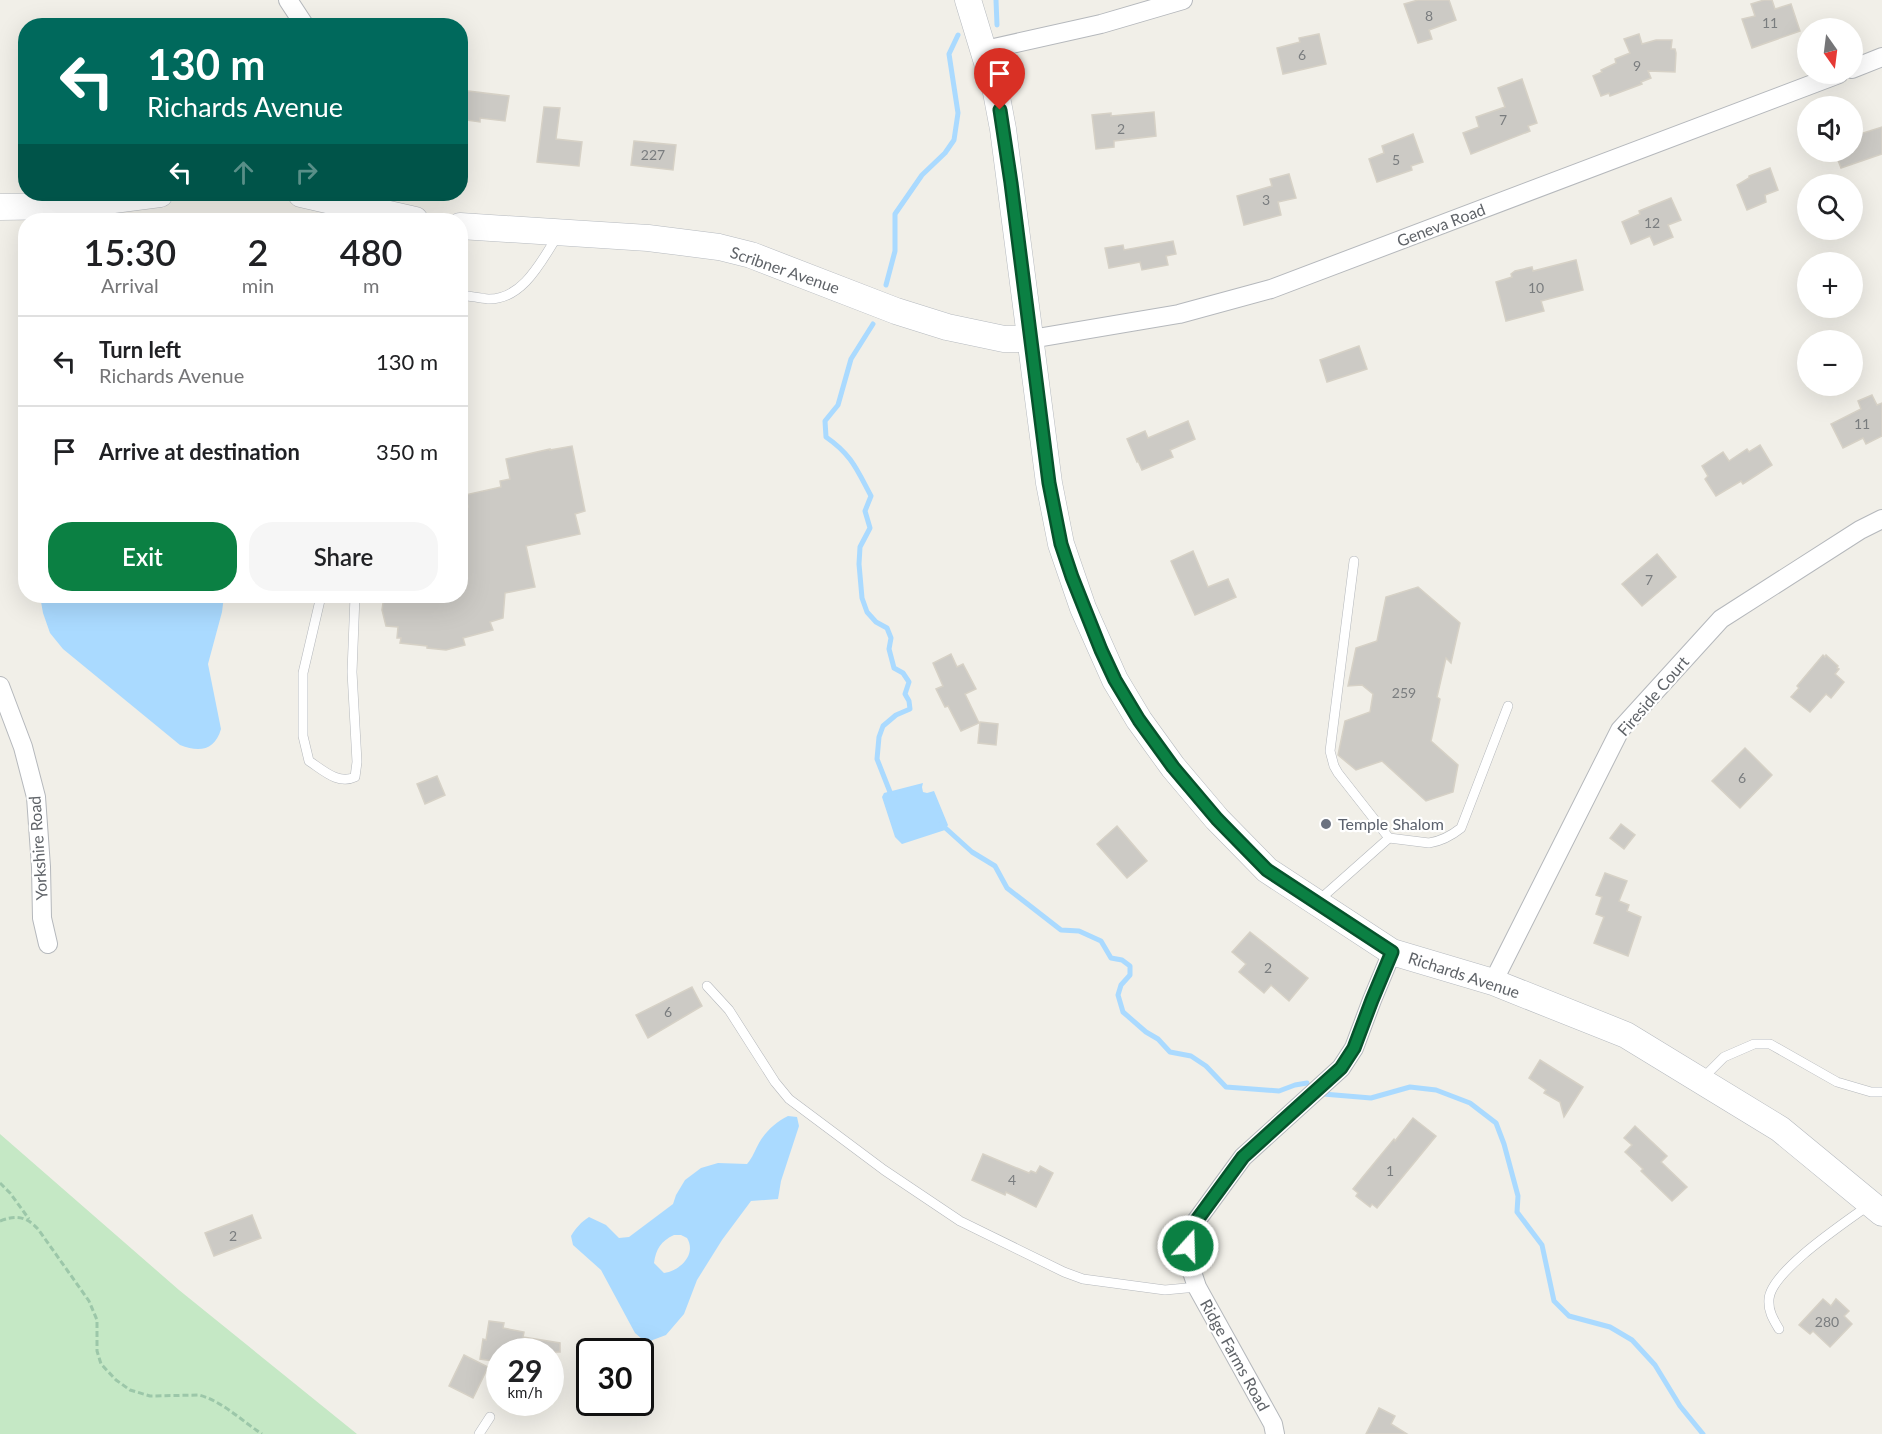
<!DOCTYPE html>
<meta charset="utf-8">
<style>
:root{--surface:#fff;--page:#f6f6f6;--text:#202124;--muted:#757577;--line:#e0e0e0;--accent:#0b8043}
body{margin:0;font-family:Lato,sans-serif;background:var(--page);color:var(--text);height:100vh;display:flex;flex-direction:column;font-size:22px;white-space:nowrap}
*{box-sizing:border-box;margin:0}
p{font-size:20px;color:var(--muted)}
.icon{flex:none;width:33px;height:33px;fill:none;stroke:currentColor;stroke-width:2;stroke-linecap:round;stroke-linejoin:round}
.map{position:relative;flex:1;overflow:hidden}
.sheet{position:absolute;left:18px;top:213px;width:450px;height:390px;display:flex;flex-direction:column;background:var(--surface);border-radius:24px;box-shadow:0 6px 24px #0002}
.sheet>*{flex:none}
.banner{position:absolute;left:18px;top:18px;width:450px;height:183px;border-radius:24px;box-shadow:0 6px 24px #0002;background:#00695c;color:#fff;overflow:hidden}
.needle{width:39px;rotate:166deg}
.buttons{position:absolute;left:1797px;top:18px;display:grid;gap:12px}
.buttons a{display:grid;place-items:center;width:66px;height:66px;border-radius:50%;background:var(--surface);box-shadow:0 6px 24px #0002;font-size:30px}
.speed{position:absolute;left:486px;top:1338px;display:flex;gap:12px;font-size:30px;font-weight:700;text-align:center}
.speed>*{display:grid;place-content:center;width:78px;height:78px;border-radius:50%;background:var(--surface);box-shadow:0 6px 24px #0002;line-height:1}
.speed small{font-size:15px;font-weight:400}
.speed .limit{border:3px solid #111;border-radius:9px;background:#fff;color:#111}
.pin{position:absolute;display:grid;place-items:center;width:51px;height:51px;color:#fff;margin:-62px -26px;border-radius:50% 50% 50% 0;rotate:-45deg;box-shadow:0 0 6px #0007}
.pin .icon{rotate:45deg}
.me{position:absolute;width:66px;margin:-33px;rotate:20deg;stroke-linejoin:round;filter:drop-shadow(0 0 4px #0008)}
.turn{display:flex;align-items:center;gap:21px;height:126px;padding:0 30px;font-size:27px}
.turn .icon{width:78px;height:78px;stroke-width:2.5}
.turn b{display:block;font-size:42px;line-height:51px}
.lanes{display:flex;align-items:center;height:57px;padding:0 30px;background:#0003;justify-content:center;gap:30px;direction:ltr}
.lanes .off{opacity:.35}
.eta{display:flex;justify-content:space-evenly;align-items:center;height:102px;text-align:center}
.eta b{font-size:36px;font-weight:600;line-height:42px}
.action{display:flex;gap:12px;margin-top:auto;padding:12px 30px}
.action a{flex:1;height:69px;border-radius:24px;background:var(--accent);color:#fff;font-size:24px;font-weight:600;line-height:69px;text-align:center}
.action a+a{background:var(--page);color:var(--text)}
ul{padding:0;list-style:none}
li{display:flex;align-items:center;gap:18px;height:90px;padding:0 30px;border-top:2px solid var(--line)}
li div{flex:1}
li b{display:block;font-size:22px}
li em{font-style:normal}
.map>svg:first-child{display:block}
.green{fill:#c5e8c5}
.water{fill:#aadaff;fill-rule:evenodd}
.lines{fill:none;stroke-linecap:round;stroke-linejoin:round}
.stream{stroke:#aadaff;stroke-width:5}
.building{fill:#cccac5;stroke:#d6d1c6;stroke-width:1.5}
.lane-casing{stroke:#b5b8bc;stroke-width:10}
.street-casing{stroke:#b5b8bc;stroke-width:20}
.secondary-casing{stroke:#b6babf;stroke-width:27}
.path{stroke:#9cc7a9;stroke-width:3;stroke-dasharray:6 3;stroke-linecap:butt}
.lane{stroke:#fff;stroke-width:9}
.street{stroke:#fff;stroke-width:18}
.secondary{stroke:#fff;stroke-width:26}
.route-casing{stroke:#07532c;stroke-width:15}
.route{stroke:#0b8043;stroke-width:10}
.worship-dot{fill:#6b7280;stroke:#fff;stroke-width:2}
.labels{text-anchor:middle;stroke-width:4.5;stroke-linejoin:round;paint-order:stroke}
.number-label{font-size:14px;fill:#7a7d7f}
.street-label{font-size:16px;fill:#5f6368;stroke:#fff}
.worship-label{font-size:16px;fill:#5b616d;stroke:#fff;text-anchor:start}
</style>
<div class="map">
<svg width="1882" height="1434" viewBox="0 0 1882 1434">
<rect width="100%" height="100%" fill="#f1efe8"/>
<path class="green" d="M0 1134 179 1290 357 1434H0Z"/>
<g class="water">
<path d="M40 596H224L222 612 208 664 221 729C215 750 200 753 180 745L63 649 50 633 43 613Z"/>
<path d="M923 783 922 787 923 792 927 793 934 791 948 825 945 830 902 844 895 837 882 797 884 793Z"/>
<path d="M788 1116 797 1117 799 1126 781 1181 778 1199 751 1201 722 1240 697 1280 684 1314 666 1335 650 1341 642 1339 635 1333 601 1270 573 1245 571 1236C576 1228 581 1222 589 1217L606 1225 619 1238 629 1237 673 1204 676 1195 685 1180 701 1168 718 1163 747 1164C753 1157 755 1150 759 1143 766 1131 776 1122 788 1116ZM674 1235H681L687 1238C697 1254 680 1271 664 1273L654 1263C656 1249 661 1241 674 1235Z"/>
</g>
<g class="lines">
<g class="stream">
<path d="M996 0 997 25"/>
<path d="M886 285 895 251V214L922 175 945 153 954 140 958 113 949 54 958 35"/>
<path d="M873 324 851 359 838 405 825 421 826 437C852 455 857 470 871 496L865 511 870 528 860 547 859 564 862 598 867 612 876 622 887 628 891 638 889 649 894 668 903 673 909 682 905 694 909 701 910 709 896 715 883 726 879 737 877 759 890 792 895 795"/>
<path d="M941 824 972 852 995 866 1007 888 1061 930 1079 931 1101 941 1111 958 1122 960 1130 966V975L1121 985 1118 995 1123 1012 1146 1032 1158 1039 1170 1052 1191 1056 1206 1066 1226 1087 1279 1091 1295 1085 1307 1083"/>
<path d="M1323 1094 1371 1098 1410 1087 1436 1090 1470 1103 1496 1123 1504 1144 1518 1196 1517 1212 1542 1245 1554 1301 1569 1316 1610 1327 1632 1340 1655 1365 1680 1406 1703 1434"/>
</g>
</g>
<g class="building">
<path d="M1418 0H1449L1456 20 1429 30 1432 39 1418 43 1404 4Z"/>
<path d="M1764 0H1772L1775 9 1791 4 1800 31 1752 48 1742 19 1755 16 1751 4Z"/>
<path d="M1319 34 1326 64 1283 74 1277 48 1300 42 1299 38Z"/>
<path d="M1639 34 1642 44 1656 40H1672L1671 49H1675L1676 53 1675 72 1648 71 1651 78 1641 82 1642 84 1610 96 1609 93 1601 96 1593 76 1602 72 1601 70 1616 63 1615 59 1630 53 1624 39Z"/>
<path d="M1522 79 1537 123 1528 126 1530 131 1471 154 1463 133 1479 127 1476 117 1505 107 1498 88Z"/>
<path d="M460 90 509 96 505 121 480 118V122L460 119Z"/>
<path d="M544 107 560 108 556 139 582 142 579 166 537 162Z"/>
<path d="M1154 112 1156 136 1114 141V147L1096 149 1092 115 1111 113V116Z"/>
<path d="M1882 127V154L1841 168 1835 152H1852V141L1861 137 1860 134Z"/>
<path d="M1413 134 1423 162 1411 166 1412 170 1377 182 1369 159 1384 153 1382 146Z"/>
<path d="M634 141 676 145 673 170 631 165Z"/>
<path d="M1770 168 1778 190 1765 195 1766 202 1747 210 1737 185 1749 178V176Z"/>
<path d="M1289 174 1296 198 1278 202 1281 215 1244 225 1237 196 1272 186 1270 179Z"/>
<path d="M1671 198 1681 220 1668 225 1673 237 1654 245 1650 236 1631 244 1622 222 1640 214 1639 211Z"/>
<path d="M1173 241 1176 254 1166 256 1168 265 1142 270 1140 262 1109 268 1105 248 1123 245 1124 250Z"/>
<path d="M1576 260 1583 290 1541 301 1544 311 1506 321 1496 282 1512 277 1511 274 1515 271 1532 267 1533 271Z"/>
<path d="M1359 346 1367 369 1327 382 1320 360Z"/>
<path d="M1872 395 1877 405 1882 403V436L1866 444 1863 438 1843 448 1831 424 1861 409 1858 401Z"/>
<path d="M1188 421 1195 439 1170 450 1173 457 1142 470 1138 461 1137 462 1127 439 1145 431 1148 438Z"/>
<path d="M1760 445 1772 465 1743 484 1741 481 1716 496 1705 479 1708 476 1702 466 1723 452 1729 461 1747 449 1749 452Z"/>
<path d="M572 446 585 511 575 514 580 534 526 546 535 587 505 593 503 618 490 622 493 630 463 638 465 645 446 650 427 648V646L400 643 401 638H397L398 627 386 626 382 610 384 596H460V509L468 507 465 495 501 487 500 481 510 479 506 459 550 449V450Z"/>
<path d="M1193 551 1208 587 1228 579 1236 597 1195 615 1171 561Z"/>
<path d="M1657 554 1676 577 1642 606 1622 584Z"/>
<path d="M1418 587 1460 623 1451 663 1446 658 1437 697 1440 699 1431 741 1458 765 1453 792 1426 801 1382 761 1356 770 1338 755 1345 721 1370 712 1373 694 1362 685 1348 686 1356 648 1377 641 1386 597Z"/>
<path d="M951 654 957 667 963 664 976 689 965 694 979 723 961 731 948 706 945 707 936 689 943 686 933 663Z"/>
<path d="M1823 655 1825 657 1826 655 1838 666 1837 668 1839 669 1835 674 1844 682 1831 698 1826 694 1810 712 1791 697 1799 688 1797 686Z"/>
<path d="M980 722 998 724 996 745 978 743Z"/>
<path d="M1745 748 1772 775 1740 808 1712 781Z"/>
<path d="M437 776 445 795 425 804 417 784Z"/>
<path d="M1621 824 1635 835 1624 849 1610 838Z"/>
<path d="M1117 826 1147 861 1127 878 1097 844Z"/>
<path d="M1605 873 1627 881 1619 901 1629 905 1627 911 1641 917 1628 956 1594 943 1604 917 1596 914 1602 897 1596 895Z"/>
<path d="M1250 932 1308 978 1289 1001 1271 985 1264 993 1239 972 1246 964 1232 952Z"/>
<path d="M692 987 702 1006 648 1038 636 1015Z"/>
<path d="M1540 1060 1583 1087 1564 1117 1560 1102 1544 1093 1546 1090 1529 1078Z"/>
<path d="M1413 1118 1436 1136 1377 1208 1372 1204 1370 1207 1356 1196 1358 1193 1353 1189 1394 1139 1395 1141Z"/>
<path d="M1635 1126 1667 1156 1661 1162 1687 1187 1672 1201 1641 1171 1643 1169 1625 1152 1632 1145 1624 1138Z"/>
<path d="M983 1154 1029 1173 1031 1171 1036 1173 1040 1166 1053 1173 1036 1207 1006 1192 1005 1195 972 1180Z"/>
<path d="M252 1215 261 1238 214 1256 205 1233Z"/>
<path d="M1823 1299 1831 1306 1836 1299 1849 1311 1844 1316 1852 1324 1830 1347 1813 1331 1810 1334 1799 1325Z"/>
<path d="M489 1321 504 1323 503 1328 524 1332 523 1337 560 1343V1352H500V1362L480 1359 483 1339 486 1340Z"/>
<path d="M464 1355 488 1367 473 1398 449 1386Z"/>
<path d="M1379 1408 1395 1416 1391 1424 1407 1434H1366Z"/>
</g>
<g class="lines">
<defs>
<g id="lane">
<path d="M460 295C470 296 479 298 488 299 523 300 542 260 558 235"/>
<path d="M321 596 303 673V736L309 761C323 770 338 785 355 777L357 762 352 672 355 596"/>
<path d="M1389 838 1429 843C1442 841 1451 836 1461 828L1508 706"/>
<path d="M1318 901 1389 838 1338 773 1334 766 1330 751 1354 561"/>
<path d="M707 986 729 1010 775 1082 789 1099 884 1170 960 1221 1064 1272 1083 1279 1165 1290 1197 1287"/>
<path d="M1701 1080 1724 1057 1754 1044H1770L1837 1082 1871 1092H1882"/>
<path d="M1779 1329C1773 1319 1768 1311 1769 1299 1771 1271 1846 1222 1869 1205"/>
<path d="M479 1434 490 1417"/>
</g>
<g id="street">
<path d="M288 0 305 26"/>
<path d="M985 50 1101 24 1183 0"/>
<path d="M1852 69 1882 57"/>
<path d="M1031 339 1179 314 1271 289 1839 74"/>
<path d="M0 686 23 747 36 797 41 867 42 918 48 944"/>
<path d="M1493 982 1620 730 1721 619 1860 530 1882 519"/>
<path d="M1275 1434 1273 1424 1197 1287 1191 1269 1189 1256 1188 1246 1194 1224 1243 1157 1341 1068 1354 1048 1372 1000 1392 952"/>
</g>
<g id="secondary">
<path d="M968 0 996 92 1003 129 1049 483 1061 544 1083 608 1115 680 1139 720 1173 767 1217 819 1267 870 1392 952 1493 982 1626 1035 1780 1129 1882 1213"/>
<path d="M301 194 415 220"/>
<path d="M0 207 67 206 160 194"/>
<path d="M460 226 648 238 719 247 751 255 896 311 947 327 1004 339H1031"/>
</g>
</defs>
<use href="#lane" class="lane-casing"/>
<use href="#street" class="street-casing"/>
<use href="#secondary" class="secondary-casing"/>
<g class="path">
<path d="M0 1183 10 1193 29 1219"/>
<path d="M0 1221C16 1215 26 1216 38 1229L89 1301 97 1320V1351L101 1364 116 1380 130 1390 150 1396 199 1395C222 1401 242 1421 262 1434"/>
</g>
<use href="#lane" class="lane"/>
<use href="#street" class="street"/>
<use href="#secondary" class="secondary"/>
</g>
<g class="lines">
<defs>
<path id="route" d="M1000 110 1011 183 1049 483 1061 544 1072 577 1101 650 1115 680 1139 720 1173 767 1217 819 1267 870 1392 952 1372 1000 1354 1048 1341 1068 1243 1157 1194 1224 1188 1246"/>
</defs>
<use href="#route" class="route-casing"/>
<use href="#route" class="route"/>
</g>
<circle class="worship-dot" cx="1326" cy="824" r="6"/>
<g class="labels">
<g class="number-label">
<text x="1429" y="21">8</text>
<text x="1770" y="28">11</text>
<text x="1302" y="60">6</text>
<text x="1637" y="71">9</text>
<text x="1503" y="125">7</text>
<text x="1121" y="134">2</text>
<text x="653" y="160">227</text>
<text x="1396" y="165">5</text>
<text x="1266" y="205">3</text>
<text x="1652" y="228">12</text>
<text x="1536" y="293">10</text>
<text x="1862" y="429">11</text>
<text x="1649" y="585">7</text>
<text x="1404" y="698">259</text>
<text x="1742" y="783">6</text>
<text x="1268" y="973">2</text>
<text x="668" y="1017">6</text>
<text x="1390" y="1176">1</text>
<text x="1012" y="1185">4</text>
<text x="233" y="1241">2</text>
<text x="1827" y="1327">280</text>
</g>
<g class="street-label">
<text transform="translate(1441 225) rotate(-21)" y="6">Geneva Road</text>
<text transform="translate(785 270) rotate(19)" y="6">Scribner Avenue</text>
<text transform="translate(1653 696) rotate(-49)" y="6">Fireside Court</text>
<text transform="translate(38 848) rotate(-94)" y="6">Yorkshire Road</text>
<text transform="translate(1464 975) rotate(18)" y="6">Richards Avenue</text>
<text transform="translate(1235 1355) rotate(61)" y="6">Ridge Farms Road</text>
</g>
<g class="worship-label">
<text x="1338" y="830">Temple Shalom</text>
</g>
</g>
</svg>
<div class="buttons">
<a><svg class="needle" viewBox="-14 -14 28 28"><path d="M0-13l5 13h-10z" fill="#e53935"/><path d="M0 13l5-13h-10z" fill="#757577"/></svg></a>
<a><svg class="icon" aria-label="sound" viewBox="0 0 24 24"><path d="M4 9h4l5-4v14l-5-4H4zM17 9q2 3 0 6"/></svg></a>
<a><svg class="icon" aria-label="search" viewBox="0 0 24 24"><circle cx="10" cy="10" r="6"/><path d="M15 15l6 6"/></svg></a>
<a>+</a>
<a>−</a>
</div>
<div class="speed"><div>29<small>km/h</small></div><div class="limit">30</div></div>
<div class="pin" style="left:1000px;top:110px;background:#d93025"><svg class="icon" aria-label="arrive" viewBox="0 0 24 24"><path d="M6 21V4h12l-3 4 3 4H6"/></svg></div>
<svg class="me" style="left:1188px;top:1246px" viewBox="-20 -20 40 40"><circle r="17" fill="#0b8043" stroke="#fff" stroke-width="3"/><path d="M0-11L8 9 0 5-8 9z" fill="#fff"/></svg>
<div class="banner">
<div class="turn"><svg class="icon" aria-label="left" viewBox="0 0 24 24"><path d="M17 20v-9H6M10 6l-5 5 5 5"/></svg><div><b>130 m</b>Richards Avenue</div></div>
<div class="lanes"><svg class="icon" aria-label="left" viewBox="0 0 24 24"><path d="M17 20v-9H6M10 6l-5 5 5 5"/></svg><svg class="icon off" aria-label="ahead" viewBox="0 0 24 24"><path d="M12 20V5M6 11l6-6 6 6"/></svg><svg class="icon off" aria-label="right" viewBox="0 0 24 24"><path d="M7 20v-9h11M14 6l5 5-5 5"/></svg></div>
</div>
<section class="sheet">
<div class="eta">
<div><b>15:30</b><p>Arrival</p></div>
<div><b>2</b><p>min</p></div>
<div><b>480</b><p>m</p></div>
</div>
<ul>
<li><svg class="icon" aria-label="left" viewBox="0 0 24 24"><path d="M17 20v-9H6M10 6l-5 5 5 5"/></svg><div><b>Turn left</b><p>Richards Avenue</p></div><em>130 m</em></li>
<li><svg class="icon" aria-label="arrive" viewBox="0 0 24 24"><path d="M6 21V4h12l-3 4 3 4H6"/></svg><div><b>Arrive at destination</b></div><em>350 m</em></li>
</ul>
<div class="action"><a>Exit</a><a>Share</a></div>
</section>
</div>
